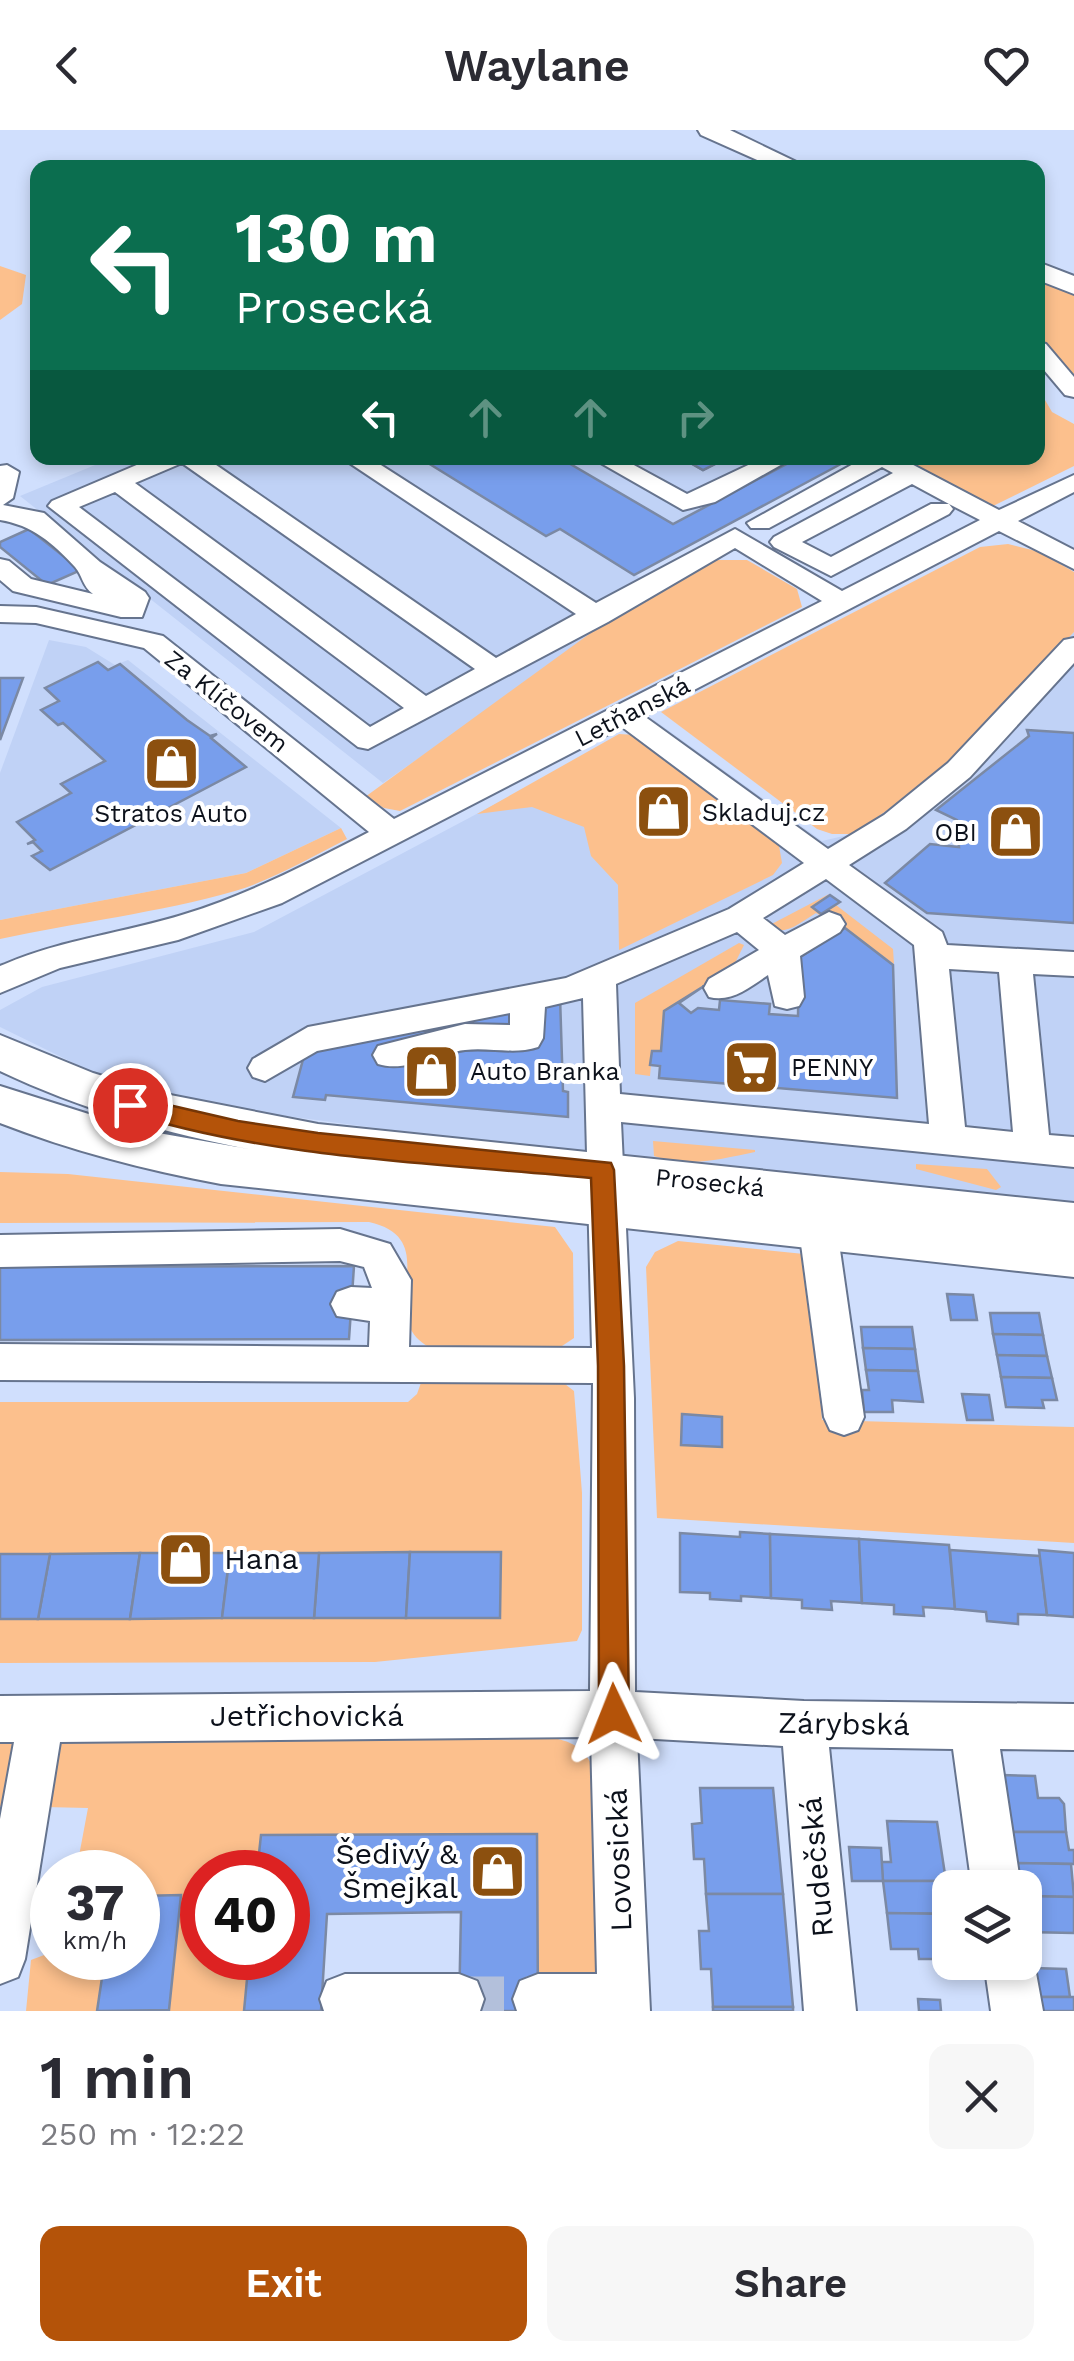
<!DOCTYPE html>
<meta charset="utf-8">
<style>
:root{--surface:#fff;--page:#f7f7f7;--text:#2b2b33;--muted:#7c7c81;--accent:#b45309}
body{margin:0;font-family:"Work Sans",sans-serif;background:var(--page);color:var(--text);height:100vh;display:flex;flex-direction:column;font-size:38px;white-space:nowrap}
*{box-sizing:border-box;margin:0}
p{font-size:32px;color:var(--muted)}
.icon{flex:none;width:55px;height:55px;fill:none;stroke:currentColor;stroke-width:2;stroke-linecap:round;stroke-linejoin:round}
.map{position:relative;height:1881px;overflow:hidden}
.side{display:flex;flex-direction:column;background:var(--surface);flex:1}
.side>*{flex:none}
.top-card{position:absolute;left:30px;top:30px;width:1015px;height:305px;border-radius:20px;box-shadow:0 5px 15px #0003;background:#0b6e4f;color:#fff;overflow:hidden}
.tools{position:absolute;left:932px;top:1740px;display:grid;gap:20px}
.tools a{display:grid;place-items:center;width:110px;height:110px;border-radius:20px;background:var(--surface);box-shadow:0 5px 15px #0003;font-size:50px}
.speed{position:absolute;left:30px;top:1720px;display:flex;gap:20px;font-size:50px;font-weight:700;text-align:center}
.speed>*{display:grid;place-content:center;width:130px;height:130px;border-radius:50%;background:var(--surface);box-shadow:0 5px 15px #0003;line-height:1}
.speed small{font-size:25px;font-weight:400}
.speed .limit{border:15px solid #d22;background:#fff;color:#111}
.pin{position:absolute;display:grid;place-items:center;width:85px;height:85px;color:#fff;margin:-42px;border:5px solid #fff;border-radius:50%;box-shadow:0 2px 10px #0007}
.me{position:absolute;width:110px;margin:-55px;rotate:358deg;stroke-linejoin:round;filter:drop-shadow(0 0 8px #0008)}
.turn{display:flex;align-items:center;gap:35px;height:210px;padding:0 40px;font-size:45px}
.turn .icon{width:130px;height:130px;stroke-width:2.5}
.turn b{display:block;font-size:70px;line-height:85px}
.lanes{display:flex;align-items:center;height:95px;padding:0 40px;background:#0003;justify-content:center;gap:50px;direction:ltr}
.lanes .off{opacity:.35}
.round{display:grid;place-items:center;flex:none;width:105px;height:105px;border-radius:20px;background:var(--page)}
.head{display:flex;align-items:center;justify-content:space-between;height:170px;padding:0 40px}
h1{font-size:60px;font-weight:600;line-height:75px}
.button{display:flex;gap:20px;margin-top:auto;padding:20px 40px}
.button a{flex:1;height:115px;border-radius:20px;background:var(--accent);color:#fff;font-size:40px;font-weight:600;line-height:115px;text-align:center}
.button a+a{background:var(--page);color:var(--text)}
header{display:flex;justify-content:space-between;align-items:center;height:130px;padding:0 40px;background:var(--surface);font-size:45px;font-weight:600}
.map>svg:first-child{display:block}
.built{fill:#c0d2f6}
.green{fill:#fcc08d}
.building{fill:#789eec;stroke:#7b89a4;stroke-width:2.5}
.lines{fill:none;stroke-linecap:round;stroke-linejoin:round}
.minor-tunnel{stroke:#b3c0db;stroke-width:45;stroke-dasharray:45 22;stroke-linecap:butt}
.minor-casing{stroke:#66748e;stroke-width:4}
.major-casing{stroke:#66748e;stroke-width:4}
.minor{fill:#fff;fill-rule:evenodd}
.major{fill:#fff;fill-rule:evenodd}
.route{fill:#b45309;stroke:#753606;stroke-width:2.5}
.labels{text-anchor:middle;stroke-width:8;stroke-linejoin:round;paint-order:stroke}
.street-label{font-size:25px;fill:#0c111b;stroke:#fff}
.poi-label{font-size:25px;fill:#0c111b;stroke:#fff;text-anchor:start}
.near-poi-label{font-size:30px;fill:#0c111b;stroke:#fff;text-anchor:start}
.near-street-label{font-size:30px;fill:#0c111b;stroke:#fff}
</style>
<header><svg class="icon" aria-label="back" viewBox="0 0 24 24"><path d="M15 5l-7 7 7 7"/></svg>Waylane<svg class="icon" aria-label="heart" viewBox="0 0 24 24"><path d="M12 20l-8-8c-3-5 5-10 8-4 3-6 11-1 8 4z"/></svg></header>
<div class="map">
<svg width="1074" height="1881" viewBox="0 0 1074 1881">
<rect width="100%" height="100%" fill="#d0dffd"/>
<g class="built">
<path d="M112 328H852L635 444 660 462 383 653 20 366Z"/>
<path d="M1074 502V1076L626 1031 143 967 0 897V880L42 857 254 802 654 590 822 711 852 704 912 663 979 605Z"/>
<path d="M49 510 86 517 115 535 128 530 341 698 246 743 0 790V643Z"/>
</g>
<g class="green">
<path d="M0 136 26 145 22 174 0 190Z"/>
<path d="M1038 147 1074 163V244C1033 219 1038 189 1038 147Z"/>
<path d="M1038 258 1052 282 1074 294V336L991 377 895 328H1038Z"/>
<path d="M1008 414 1040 422 1074 442V502L979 604 912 663 853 704H832L817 699 661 582 980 417Z"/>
<path d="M717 430H747L797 459 802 477 400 681 384 678 365 667 592 502Z"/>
<path d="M619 604 635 605 778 710 782 733 773 745 619 820 618 755 591 726 584 697 532 677 477 684Z"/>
<path d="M341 698 347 709C310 728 274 749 235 761 158 783 78 792 0 809V790L246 743Z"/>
<path d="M829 764 813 777 822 784 836 775 893 819 894 834 825 784 821 786 816 783C799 793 786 807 766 797Z"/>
<path d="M739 813 744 815 732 839 664 881 661 921H652L650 946 635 944V873Z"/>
<path d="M653 1011 755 1020V1022C721 1029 687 1038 654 1026Z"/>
<path d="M916 1034 987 1039 1001 1057 996 1060 916 1039Z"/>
<path d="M0 1042 68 1044 555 1097 573 1123 574 1208 559 1218 433 1219C368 1188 449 1110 369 1092L0 1093Z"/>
<path d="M678 1111 804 1124 811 1133 822 1290 1074 1297V1413L657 1388 646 1137 655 1122Z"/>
<path d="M423 1247 561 1251 574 1261 582 1363V1500L577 1511 375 1532 0 1533V1489L500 1488V1422L0 1424V1272H408L417 1264Z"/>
<path d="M553 1608C575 1612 585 1620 594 1639L599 1881H538L536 1704 261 1705 257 1742H202V1828H249L244 1881H117L169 1879 181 1765 138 1766V1742H76L88 1678 0 1676V1612Z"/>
<path d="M52 1822V1828H105L97 1881H26L31 1830Z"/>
</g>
<g class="building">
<path d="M420 328H560L673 394 798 328H852L634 445 560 399 546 406Z"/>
<path d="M682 328H727L703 340Z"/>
<path d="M682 328H727L703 340Z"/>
<path d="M29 399 81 440 47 455 0 417V412Z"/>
<path d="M98 532 108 540 120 534 187 590 210 606 217 604 211 608 246 637 50 740 32 726 42 721 33 712 27 714 35 710 17 692 71 663 61 654 105 631 63 593 58 595 41 580 59 571 45 558Z"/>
<path d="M0 548H23L0 610Z"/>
<path d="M1027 600 1074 603V793L927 783 885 753 930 714 959 717 957 690 936 680 1029 606Z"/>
<path d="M830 765 840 772 821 784 812 777Z"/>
<path d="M845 798 893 835 897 968 659 948 660 936 650 935 652 921H661L664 881 704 856 679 873 691 883 698 878 719 880 720 870 770 874 769 884 798 886 799 828Z"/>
<path d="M560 866 563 961 568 962V987L326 965 325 970 293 967 305 922Z"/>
<path d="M354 1136 349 1209 0 1210V1137Z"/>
<path d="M947 1164 973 1165 977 1190H951Z"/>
<path d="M990 1183H1039L1043 1205 993 1204Z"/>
<path d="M861 1197H912L915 1219 863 1218Z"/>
<path d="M993 1204 1043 1205 1047 1226 997 1225Z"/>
<path d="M863 1218 915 1219 918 1241 866 1240Z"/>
<path d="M997 1225 1047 1226 1052 1248 1001 1247Z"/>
<path d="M866 1240 918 1241 923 1272 892 1270 893 1282H864L862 1260H869Z"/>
<path d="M1001 1247 1052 1248 1057 1270H1042L1044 1278 1006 1277Z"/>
<path d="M962 1264 989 1265 993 1290H967Z"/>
<path d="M682 1284 722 1287V1317L681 1315Z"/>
<path d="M740 1402 770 1404 771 1468 741 1466V1471L710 1469V1463L680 1462V1403L740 1407Z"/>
<path d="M770 1404 859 1409 862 1473 831 1471 832 1480 802 1478V1470L771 1468Z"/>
<path d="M859 1409 949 1415 955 1479 923 1477 924 1486 894 1484V1475L862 1473Z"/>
<path d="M950 1420 1040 1426 1047 1485 1018 1484V1494L987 1491 986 1482 955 1479Z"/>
<path d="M1039 1420 1074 1423V1487L1047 1485Z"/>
<path d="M410 1422 406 1488H314L319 1423Z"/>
<path d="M410 1422H501L500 1488H406Z"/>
<path d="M140 1423 130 1489H38L50 1424Z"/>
<path d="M140 1423H230L222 1488 130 1489Z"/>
<path d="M230 1423H319L314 1488H222Z"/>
<path d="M0 1424H50L38 1489H0Z"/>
<path d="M1001 1645 1035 1646 1038 1668H1059L1064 1674 1066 1702H1010Z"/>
<path d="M700 1658H773L783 1764H706L704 1729H694L692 1694 702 1693Z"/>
<path d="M887 1691 937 1692 946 1751H883L881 1732H891Z"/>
<path d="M1010 1702H1066L1069 1720H1074V1734L1015 1733Z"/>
<path d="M537 1704 538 1881H459L461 1782 327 1784 321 1881H244L249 1828H288V1742H257L261 1705Z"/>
<path d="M849 1717 881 1718 883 1751H852Z"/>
<path d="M1015 1733 1071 1734 1074 1767 1025 1766V1758H1019Z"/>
<path d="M883 1751H946L950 1784 887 1783Z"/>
<path d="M706 1764H783L793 1877H713L711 1839H701L699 1801H709Z"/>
<path d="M181 1765 169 1880 97 1881 105 1828H138V1766Z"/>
<path d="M1025 1766 1074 1767V1803L1026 1802Z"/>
<path d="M887 1783 950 1784V1819H941L942 1829H919L918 1819H891Z"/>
<path d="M1032 1838 1066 1839 1070 1867H1036Z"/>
<path d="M1036 1867H1074V1881H1038Z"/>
<path d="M918 1869 940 1870 941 1881H919Z"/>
<rect x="713" y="1877" width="80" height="4"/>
</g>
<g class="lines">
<path class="minor-tunnel" d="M459 1869H538"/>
<defs>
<g id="minor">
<path d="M1038 212 1046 214 1074 247V267L1065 265 1038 233Z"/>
<path d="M153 328H206L496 528 576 484 342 328H370L596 473 735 399 842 461 980 390 949 374 953 379 949 384 831 446 774 417 770 412 774 407 893 343 882 337 769 398H751L747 393 864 328H900L999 380 1074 345V362L1018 391 1074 420V439L999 401 644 586 828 719 884 685 948 633 1064 510 1074 508V533L970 647 906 699 849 735 942 802 947 815 1074 822V846L1033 844 1049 1005 1074 1007V1037L621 992 634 1268 635 1562 804 1571 1074 1574V1620L1000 1619 1021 1758H972L953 1619 829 1617 856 1881H804L783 1616 637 1608 650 1881H517L513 1869 520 1851 538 1844H597L591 1607 60 1612 25 1829 18 1847 0 1854V1689L14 1612H0V1566L590 1561 593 1253 0 1250V1214L369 1217 370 1191 337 1186 331 1174 337 1162 351 1157 372 1158 364 1137 340 1131 0 1137V1105L340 1099 390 1114 411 1150 409 1217 592 1218 583 868 545 877 543 908 538 917C514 925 490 917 465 920 437 923 406 943 378 934L373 925 378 916 465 894 510 895V883L317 921 265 951 253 947 248 938 253 929 308 897 566 848 729 779 804 733 622 597 282 773 178 810 60 838 0 863V836L5 834C63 809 125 803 185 784 250 764 309 733 369 702L144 518 36 493 0 492V476L36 477 163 506 394 689 822 471 735 418 608 492 368 619 358 617 48 376 52 371ZM182 333 475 539 426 566 135 353ZM912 354 949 374H931L831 427 802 412ZM115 362 404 578 370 597 79 377ZM826 749 914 815 929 994 620 964 616 854 737 802 759 820 709 849 704 858 709 867C731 873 750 857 768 845L775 876 787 879 799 876 804 867 800 826 840 802 845 794 840 786 829 782 785 805 763 788ZM949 839 999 842 1013 1002 965 997Z"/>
<path d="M592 328H621L687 364 763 328H793L715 372 683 380Z"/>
<path d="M7 335 19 342 13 368 3 375 44 383 100 432 145 462 149 468 142 487H121L13 461 0 450V429L9 431 31 449 93 464C82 456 83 446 75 437 53 413 32 395 0 390V336Z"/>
<path d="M818 1083 831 1088 837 1099 864 1287 858 1300 844 1305 830 1300 824 1287 799 1099 805 1088Z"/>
<path d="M1025 1813 1034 1832 1043 1881H991L984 1832H1025Z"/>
<path d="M345 1844H459L477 1851 484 1869 480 1881H324L320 1869 327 1851Z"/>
</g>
<g id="major">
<path d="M698 0H730L809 38H775L701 5Z"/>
<path d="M1038 132 1074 146V164L1038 150Z"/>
<path d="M0 905 93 943 155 962 318 994 1074 1073V1147L221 1054C146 1040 72 1021 0 993V956L136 999 254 1020C167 1004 80 979 0 941Z"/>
</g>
</defs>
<use href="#minor" class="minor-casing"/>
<use href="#major" class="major-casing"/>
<use href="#minor" class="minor"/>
<use href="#major" class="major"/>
</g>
<path class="route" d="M130 966 238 991 318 1003 611 1033 614 1040 624 1236 629 1584 625 1594 614 1599 603 1594 599 1584 598 1236 591 1048C436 1033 271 1029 122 981L118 975 122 968Z"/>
<defs>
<symbol id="shop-square" viewBox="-11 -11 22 22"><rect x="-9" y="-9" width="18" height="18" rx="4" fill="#8c500f" stroke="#fff"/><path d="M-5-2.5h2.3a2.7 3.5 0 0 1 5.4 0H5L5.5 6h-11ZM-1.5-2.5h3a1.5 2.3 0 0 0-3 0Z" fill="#fff"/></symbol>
<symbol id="supermarket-square" viewBox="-11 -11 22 22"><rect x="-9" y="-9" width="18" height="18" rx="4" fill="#8c500f" stroke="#fff"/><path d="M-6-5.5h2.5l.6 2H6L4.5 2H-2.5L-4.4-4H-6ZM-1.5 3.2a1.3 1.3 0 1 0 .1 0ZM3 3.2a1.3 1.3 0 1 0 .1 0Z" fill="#fff"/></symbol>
</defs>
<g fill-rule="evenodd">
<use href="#shop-square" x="140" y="602" width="63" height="63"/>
<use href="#shop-square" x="632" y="650" width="63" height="63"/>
<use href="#shop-square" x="984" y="670" width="63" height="63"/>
<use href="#supermarket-square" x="720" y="906" width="63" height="63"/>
<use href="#shop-square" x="400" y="910" width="63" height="63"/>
<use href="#shop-square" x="154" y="1398" width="63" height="63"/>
<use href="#shop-square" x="466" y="1710" width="63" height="63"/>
</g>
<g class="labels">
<g class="street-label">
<text transform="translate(227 571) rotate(38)" y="9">Za Klíčovem</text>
<text transform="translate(632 581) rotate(-27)" y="9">Letňanská</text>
<text transform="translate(710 1052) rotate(6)" y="9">Prosecká</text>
</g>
<g class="poi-label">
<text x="702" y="691">Skladuj.cz</text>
<text x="171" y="692" text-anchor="middle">Stratos Auto</text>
<text x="977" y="711" text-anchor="end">OBI</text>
<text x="791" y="946">PENNY</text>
<text x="470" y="950">Auto Branka</text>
</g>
<g class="near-poi-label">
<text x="224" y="1439">Hana</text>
<text x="458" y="1734" text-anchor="end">Šedivý &amp;<tspan x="458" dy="34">Šmejkal</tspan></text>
</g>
<g class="near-street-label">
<text x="307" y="1596">Jetřichovická</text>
<text transform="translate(844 1594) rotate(1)" y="10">Zárybská</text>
<text transform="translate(619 1730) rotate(-92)" y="10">Lovosická</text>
<text transform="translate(817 1737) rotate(-95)" y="10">Rudečská</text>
</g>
</g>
</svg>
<div class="tools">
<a><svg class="icon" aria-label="layers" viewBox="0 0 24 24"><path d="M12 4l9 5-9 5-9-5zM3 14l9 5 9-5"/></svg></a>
</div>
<div class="speed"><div>37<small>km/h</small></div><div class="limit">40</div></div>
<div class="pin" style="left:130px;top:975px;background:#d93025"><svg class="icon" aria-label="arrive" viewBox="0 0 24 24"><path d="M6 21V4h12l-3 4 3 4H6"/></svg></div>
<svg class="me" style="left:614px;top:1584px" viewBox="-20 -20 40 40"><path d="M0-17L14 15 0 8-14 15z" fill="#b45309" stroke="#fff" stroke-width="4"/></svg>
<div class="top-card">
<div class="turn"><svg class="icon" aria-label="left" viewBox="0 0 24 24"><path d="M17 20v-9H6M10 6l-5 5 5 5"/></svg><div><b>130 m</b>Prosecká</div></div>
<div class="lanes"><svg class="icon" aria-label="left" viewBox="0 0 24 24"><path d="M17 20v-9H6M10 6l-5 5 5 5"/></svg><svg class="icon off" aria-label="ahead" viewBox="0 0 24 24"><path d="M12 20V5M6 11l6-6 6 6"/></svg><svg class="icon off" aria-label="ahead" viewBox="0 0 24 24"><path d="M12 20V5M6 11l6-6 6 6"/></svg><svg class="icon off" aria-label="right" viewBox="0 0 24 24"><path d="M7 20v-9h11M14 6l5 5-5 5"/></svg></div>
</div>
</div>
<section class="side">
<div class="head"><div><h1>1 min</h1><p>250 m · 12:22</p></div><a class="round"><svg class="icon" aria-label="close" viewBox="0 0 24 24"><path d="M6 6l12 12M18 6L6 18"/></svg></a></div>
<div class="button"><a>Exit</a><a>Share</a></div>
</section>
